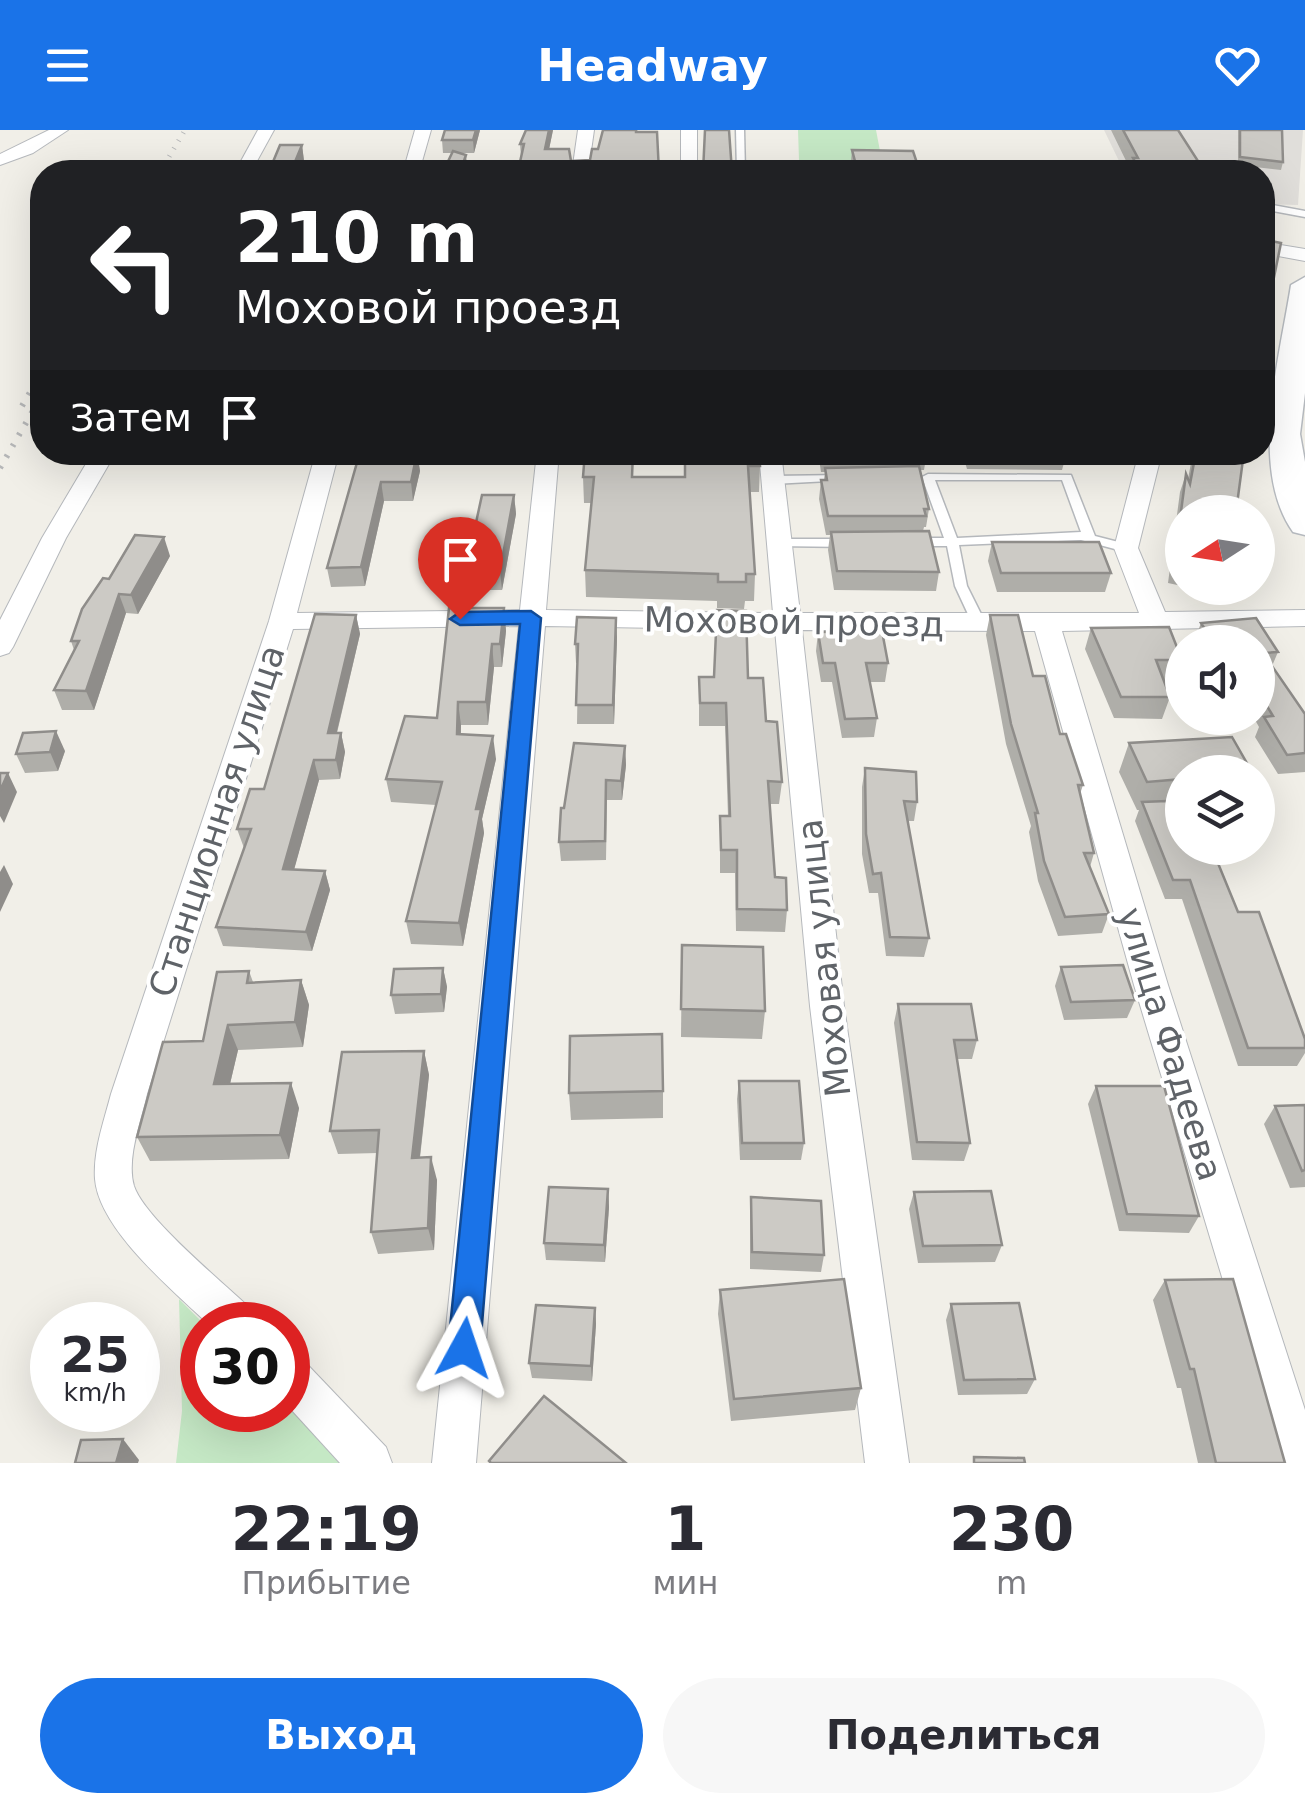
<!DOCTYPE html>
<html lang="ru">
<meta charset="utf-8">
<style>
:root{--surface:#fff;--page:#f7f7f7;--text:#2b2b33;--muted:#7c7c81;--accent:#1a73e8}
body{margin:0;font-family:"DejaVu Sans",sans-serif;background:var(--page);color:var(--text);height:100vh;display:flex;flex-direction:column;font-size:38px;white-space:nowrap}
*{box-sizing:border-box;margin:0}
p{font-size:32px;color:var(--muted)}
.icon{flex:none;width:55px;height:55px;fill:none;stroke:currentColor;stroke-width:2;stroke-linecap:round;stroke-linejoin:round}
.map{position:relative;height:1333px;overflow:hidden}
.panel{display:flex;flex-direction:column;background:var(--surface);flex:1}
.panel>*{flex:none}
.banner{position:absolute;left:30px;top:30px;width:1245px;height:305px;border-radius:40px;box-shadow:0 10px 40px #0002;background:#202124;color:#fff;overflow:hidden}
.needle{width:65px;rotate:258deg}
.controls{position:absolute;left:1165px;top:365px;display:grid;gap:20px}
.controls a{display:grid;place-items:center;width:110px;height:110px;border-radius:50%;background:var(--surface);box-shadow:0 10px 40px #0002;font-size:50px}
.speed{position:absolute;left:30px;top:1172px;display:flex;gap:20px;font-size:50px;font-weight:700;text-align:center}
.speed>*{display:grid;place-content:center;width:130px;height:130px;border-radius:50%;background:var(--surface);box-shadow:0 10px 40px #0002;line-height:1}
.speed small{font-size:25px;font-weight:400}
.speed .limit{border:15px solid #d22;background:#fff;color:#111}
.pin{position:absolute;display:grid;place-items:center;width:85px;height:85px;color:#fff;margin:-102px -42px;border-radius:50% 50% 50% 0;rotate:-45deg;box-shadow:0 0 10px #0007}
.pin .icon{rotate:45deg}
.me{position:absolute;width:110px;margin:-55px;rotate:5deg;stroke-linejoin:round;filter:drop-shadow(0 0 8px #0008)}
.turn{display:flex;align-items:center;gap:35px;height:210px;padding:0 40px;font-size:45px}
.turn .icon{width:130px;height:130px;stroke-width:2.5}
.turn b{display:block;font-size:70px;line-height:85px}
.then{display:flex;align-items:center;height:95px;padding:0 40px;background:#0003;gap:20px;font-size:38px}
.eta{display:flex;justify-content:space-evenly;align-items:center;height:170px;text-align:center}
.eta b{font-size:60px;font-weight:700;line-height:70px}
.primary-button{display:flex;gap:20px;margin-top:auto;padding:20px 40px}
.primary-button a{flex:1;height:115px;border-radius:60px;background:var(--accent);color:#fff;font-size:40px;font-weight:700;line-height:115px;text-align:center}
.primary-button a+a{background:var(--page);color:var(--text)}
header{display:flex;justify-content:space-between;align-items:center;height:130px;padding:0 40px;background:var(--accent);color:#fff;font-size:45px;font-weight:700}
.map>svg:first-child{display:block}
.industrial{fill:#e0deda}
.green{fill:#c5e8c5}
.lines{fill:none;stroke-linecap:round;stroke-linejoin:round}
.service-casing{stroke:#b5b8bc;stroke-width:3}
.minor-casing{stroke:#b5b8bc;stroke-width:2}
.secondary-casing{stroke:#b6babf;stroke-width:3}
.service{fill:#fff;fill-rule:evenodd}
.minor{fill:#fff;fill-rule:evenodd}
.secondary{fill:#fff;fill-rule:evenodd}
.rail-far1{stroke:#b6b7b8;stroke-width:5;stroke-dasharray:1 8;stroke-linecap:butt}
.rail{stroke:#b6b7b8;stroke-width:6;stroke-dasharray:2.5 10;stroke-linecap:butt}
.wall{fill:#afaea9}
.shaded-wall{fill:#8f8d8a}
.building{fill:#cccac5;stroke:#8f8d8a;stroke-width:2.5}
.route{fill:#1a73e8;stroke:#114b97;stroke-width:2.5}
.labels{text-anchor:middle;stroke-width:8;stroke-linejoin:round;paint-order:stroke}
.street-label{font-size:35px;fill:#5f6368;stroke:#fff}
</style>
<header><svg class="icon" aria-label="menu" viewBox="0 0 24 24"><path d="M4 6h16M4 12h16M4 18h16"/></svg>Headway<svg class="icon" aria-label="heart" viewBox="0 0 24 24"><path d="M12 20l-8-8c-3-5 5-10 8-4 3-6 11-1 8 4z"/></svg></header>
<div class="map">
<svg width="1305" height="1333" viewBox="0 0 1305 1333">
<rect width="100%" height="100%" fill="#f1efe8"/>
<path class="industrial" d="M1104 0H1303L1298 75 1263 74 1262 42H1216L1211 33 1119 31Z"/>
<g class="green">
<path d="M798 0H876L880 21 906 31 799 30Z"/>
<path d="M179 1169 205 1195 202 1280 288 1277 344 1333H176L182 1281Z"/>
</g>
<g class="lines">
<defs>
<g id="service">
<path d="M736 0H744L745 42H737Z"/>
<path d="M1262 73 1305 81V87L1262 79Z"/>
<path d="M928 344 1071 345 1095 406 1130 415 1132 418 1126 422 1081 410 959 415 967 456 986 494 984 497H974L955 456 947 416H913L907 412 913 408H944L922 347ZM935 350H1062L1081 402 957 408Z"/>
<path d="M844 345 850 348 848 350 773 354 767 350 773 346Z"/>
<path d="M779 409H850L856 413 850 417 775 416 773 413Z"/>
</g>
<g id="minor">
<path d="M49 0H68L33 23 0 35V24Z"/>
<path d="M258 0H274L251 42H235Z"/>
<path d="M415 0H431L419 42H403Z"/>
<path d="M578 0H594L588 42H572Z"/>
<rect x="681" y="0" width="16" height="42"/>
<path d="M1262 112 1305 119V131L1262 123Z"/>
<path d="M93 322H116L66 408 13 517 9 523 0 526V490L42 408Z"/>
<path d="M316 322H339L297 483 520 480 537 322H559L546 480 773 483 759 322H781L800 483H1139L1114 418 1139 322H1162L1138 418 1165 482 1305 480V496L1062 501 1168 855 1305 1280V1333H1278L1134 855 1035 501 802 500 844 876 909 1333H865L810 876 775 500 545 496 476 1333H432L519 496 293 499 147 964C141 991 126 1029 134 1056 145 1089 225 1154 253 1181L259 1195H209C174 1161 99 1100 95 1049 93 1021 104 991 111 964L269 491Z"/>
<path d="M288 1224 303 1230 386 1317 392 1333H340L288 1276Z"/>
</g>
<path id="secondary" d="M1305 147V263L1300 304 1305 332V405L1293 402C1248 338 1280 227 1291 155Z"/>
</defs>
<use href="#service" class="service-casing"/>
<use href="#minor" class="minor-casing"/>
<use href="#secondary" class="secondary-casing"/>
<use href="#service" class="service"/>
<use href="#minor" class="minor"/>
<use href="#secondary" class="secondary"/>
<path class="rail-far1" d="M160 42 185 0"/>
<g class="rail">
<path d="M22 276 42 242"/>
<path d="M0 338 42 265"/>
</g>
</g>
<g class="wall">
<path d="M480 0 474 23H458L466 25 467 42H443L452 23H443L442 10Z"/>
<path d="M553 0 549 19 571 31 590 30 598 19 603 0H637L659 42H518L521 26 520 14Z"/>
<path d="M1111 0H1178L1205 42H1130V39Z"/>
<path d="M1238 0H1282L1283 32 1281 40 1238 35Z"/>
<path d="M302 15 304 31 300 42H271L270 39Z"/>
<path d="M852 20 920 42H850Z"/>
<path d="M360 322 417 323 420 341 413 371H384L365 456 331 457 327 438Z"/>
<path d="M685 322 760 336 759 362H750L755 444 754 471H745L744 479 717 478V471L586 467 585 440 591 373H584L583 347H685Z"/>
<path d="M818 322H927L924 340H920L929 379 926 397H924L923 401 939 442 936 461 834 460 828 420 830 405H826L819 369 821 350H824L825 342H821Z"/>
<path d="M962 322H1067L1062 340 967 339Z"/>
<path d="M1193 322H1244L1182 382V456L1168 453 1180 362 1186 344 1188 349Z"/>
<path d="M514 365 516 384 502 460H464L462 441 472 411Z"/>
<path d="M992 412 1111 443 1105 462H997L988 431Z"/>
<path d="M170 426 138 484 126 483 94 580H62L54 560 74 520 71 511 109 449Z"/>
<path d="M1192 458H1229L1227 464Z"/>
<path d="M504 478 506 501 502 537H494L488 595H461V604L496 629 482 689 484 703 463 816 411 814 406 791 436 675 391 672 386 649 437 588Z"/>
<path d="M356 485 360 504 337 603H341L345 622 340 649 319 650 294 739 325 741 330 760 312 821 223 816 216 797 244 718 237 699 264 659Z"/>
<path d="M990 485 1033 546 1083 655 1080 664 1094 723 1090 737 1109 784 1102 803 1058 806 1038 751 1029 702 1031 696 1006 614 986 505Z"/>
<path d="M1256 488 1278 522 1272 536 1305 584V642L1278 644 1255 607 1259 597 1254 588H1258V512H1194L1201 493Z"/>
<path d="M1091 498 1182 527V534L1176 552H1164L1170 567 1162 589 1114 588 1085 519Z"/>
<path d="M818 502 888 533 885 552H870L877 588 874 607 842 608 832 552H821L816 521Z"/>
<path d="M617 507 614 594H577L578 533H576L575 514Z"/>
<path d="M699 547 748 548 766 591 782 652 779 674H770L775 747 787 780 785 802 736 801 735 743H720V686H728L725 596H699Z"/>
<path d="M1129 613 1182 642V677L1170 678 1187 721 1238 782 1305 909V923L1297 936H1238L1182 769H1165L1135 691 1139 680H1137L1119 642Z"/>
<path d="M625 616 626 635 622 670H607L606 730 561 731 559 712 564 678Z"/>
<path d="M65 621 58 641 25 643 16 624Z"/>
<path d="M865 638 917 672 914 691H908L929 808 924 827 886 826 878 763H869L862 724V657Z"/>
<path d="M682 815 765 881 762 909 681 907Z"/>
<path d="M1061 837 1135 870 1127 888 1064 890 1055 856Z"/>
<path d="M443 838 447 857 444 882 395 884 391 865Z"/>
<path d="M249 841 253 852 301 850 309 875 303 917 238 920 230 954 299 978 289 1029 150 1031 137 1007Z"/>
<path d="M898 874 977 910 972 929H956L970 1013 964 1031 912 1030 894 893Z"/>
<path d="M424 921 429 945 420 1028 437 1050 434 1120 378 1124 371 1102 378 1023 338 1024 330 1001Z"/>
<path d="M739 951 804 1013 801 1030H740L737 969Z"/>
<path d="M1096 956 1199 1086 1189 1103 1119 1101 1088 974Z"/>
<path d="M663 961V988L571 990 569 963Z"/>
<path d="M1305 975V1057L1290 1058 1264 994 1275 976Z"/>
<path d="M608 1059 609 1077 605 1132 546 1130 544 1113Z"/>
<path d="M914 1062 1002 1115 995 1132 918 1133 909 1079Z"/>
<path d="M751 1067 824 1125 821 1142 750 1139V1085Z"/>
<path d="M1165 1150 1285 1333H1198L1181 1258H1177L1153 1170Z"/>
<path d="M720 1160 861 1258 855 1280 731 1291 718 1184Z"/>
<path d="M951 1174 1035 1249 1027 1264 958 1265 946 1190Z"/>
<path d="M595 1178 596 1194 592 1251 532 1248 529 1233Z"/>
</g>
<g class="shaded-wall">
<path d="M476 0H480L474 23 473 10Z"/>
<path d="M549 0H553L546 34 545 19Z"/>
<path d="M302 15 304 31 300 42H293L292 39Z"/>
<path d="M466 25 467 42H460Z"/>
<path d="M417 323 420 341 413 371 411 352Z"/>
<path d="M381 352 384 371 365 456 361 437Z"/>
<path d="M514 365 516 384 502 460 500 441Z"/>
<path d="M164 407 170 426 138 484 131 465Z"/>
<path d="M119 464 126 483 94 580 86 561Z"/>
<path d="M504 478 506 501 502 537 500 514Z"/>
<path d="M356 485 360 504 332 622 328 603Z"/>
<path d="M616 488 617 507 614 594 613 575Z"/>
<path d="M492 514 494 537 488 595 486 572Z"/>
<path d="M458 572 461 595 460 628 457 604Z"/>
<path d="M56 601 65 621 58 641 50 622Z"/>
<path d="M341 603 345 622 340 649 336 630Z"/>
<path d="M493 606 496 629 482 689 484 703 463 816 459 793 476 679Z"/>
<path d="M625 616 626 635 622 670 621 651Z"/>
<path d="M314 630 319 650 289 758 283 739Z"/>
<path d="M8 643 17 662 4 693 0 686V661Z"/>
<path d="M4 735 13 754 0 782V742Z"/>
<path d="M325 741 330 760 312 821 306 802Z"/>
<path d="M443 838 447 857 444 882 441 864Z"/>
<path d="M301 850 309 875 303 917 295 892Z"/>
<path d="M228 895 238 920 224 979 214 954Z"/>
<path d="M424 921 429 945 417 1051 412 1028Z"/>
<path d="M291 953 299 978 289 1029 280 1005Z"/>
<path d="M431 1027 437 1050 434 1120 428 1098Z"/>
<path d="M608 1059 609 1077 605 1132 604 1115Z"/>
<path d="M595 1178 596 1194 592 1251 591 1236Z"/>
<path d="M123 1309 139 1330 138 1333H116Z"/>
</g>
<g class="building">
<path d="M445 0H476L473 10H442Z"/>
<path d="M526 0H549L545 19H569L571 31 590 30 592 19H598L603 0H636V2H657L659 42H598L599 39 518 41 524 14H520Z"/>
<path d="M705 0H729L732 42H703Z"/>
<path d="M1123 0H1178L1205 42H1141L1133 28H1138Z"/>
<path d="M1240 0H1282L1283 32 1240 27Z"/>
<path d="M280 15H302L292 39H270Z"/>
<path d="M852 20 913 21 920 42H858Z"/>
<path d="M453 21 466 25 460 42H443Z"/>
<path d="M1262 109 1281 113 1262 206Z"/>
<path d="M360 322 417 323 411 352H381L361 437 327 438Z"/>
<path d="M585 322H633L632 347H685V322H759L760 336H748L755 444H746V452H718V444L585 440 594 347H583Z"/>
<path d="M1196 322H1244L1236 382H1182V435L1174 434 1186 344 1190 354Z"/>
<path d="M919 336 929 379H924L926 386H828L821 350H827L825 338Z"/>
<path d="M482 365H514L500 441H462L467 411H472Z"/>
<path d="M929 401 939 442 837 441 831 402Z"/>
<path d="M135 405 164 407 131 465 119 464 86 561 54 560 79 511H71L82 479 103 448 109 449Z"/>
<path d="M992 412H1099L1111 443H1001Z"/>
<path d="M449 478H504L500 514H492L486 572H458L457 604 493 606 476 679H481L459 793 406 791 442 652 386 649 405 586 437 588Z"/>
<path d="M717 480 746 481 748 548H763L766 591 777 592 782 652 768 651 775 747 786 748 787 780 737 779V720H721L720 686H730L726 573H700L699 547H714Z"/>
<path d="M315 484 356 485 328 603H341L336 630H314L283 739 325 741 306 802 216 797 251 699H237L250 659H264Z"/>
<path d="M990 485H1018L1033 546H1045L1060 604H1066L1083 655H1078L1094 723H1084L1109 784 1065 787 1044 731 1035 683H1038L1011 594Z"/>
<path d="M577 487 616 488 613 575H576L578 514H575Z"/>
<path d="M1256 488 1278 522 1263 523 1305 584V623L1287 625 1264 587 1273 586 1258 561V512H1213L1201 493Z"/>
<path d="M1169 497 1182 530H1156L1170 567H1121L1091 498Z"/>
<path d="M882 501 888 533H866L877 588 845 589 835 533H823L818 502Z"/>
<path d="M56 601 50 622 16 624 23 603Z"/>
<path d="M1232 607 1252 642H1182V649L1147 652 1129 613Z"/>
<path d="M574 613 625 616 621 651 606 650 605 711 559 712 561 678H564Z"/>
<path d="M865 638 916 642 917 672 904 671 929 808 890 807 881 743 873 744 866 704Z"/>
<path d="M0 643H8L0 661Z"/>
<path d="M1167 671 1182 710V718H1186L1187 721H1213L1238 782H1259L1305 909V918H1248L1190 750H1173L1142 672Z"/>
<path d="M682 815 763 817 765 881 681 879Z"/>
<path d="M1123 835 1135 870 1071 872 1061 837Z"/>
<path d="M443 838 441 864 391 865 394 839Z"/>
<path d="M249 841 247 853 301 850 295 892 228 895 214 954 291 953 280 1005 137 1007 163 912 203 911 217 842Z"/>
<path d="M898 874H971L977 910H954L970 1013 917 1012Z"/>
<path d="M662 904 663 961 569 963 570 906Z"/>
<path d="M424 921 412 1028 431 1027 428 1098 371 1102 379 1000 330 1001 342 922Z"/>
<path d="M739 951H799L804 1013H742Z"/>
<path d="M1096 956H1164L1199 1086 1127 1084Z"/>
<path d="M1305 975V1040L1302 1041 1275 976Z"/>
<path d="M549 1057 608 1059 604 1115 544 1113Z"/>
<path d="M991 1061 1002 1115 923 1116 914 1062Z"/>
<path d="M751 1067 821 1071 824 1125 752 1122Z"/>
<path d="M844 1149 861 1258 734 1269 720 1160Z"/>
<path d="M1233 1149 1285 1333H1216L1194 1239H1190L1165 1150Z"/>
<path d="M1019 1173 1035 1249 964 1250 951 1174Z"/>
<path d="M536 1175 595 1178 591 1236 529 1233Z"/>
<path d="M544 1266 626 1333H491L489 1331Z"/>
<path d="M123 1309 116 1333H75L81 1310Z"/>
<path d="M974 1327 1024 1328 1025 1333H974Z"/>
</g>
<path class="route" d="M531 481 541 488 480 1218 475 1229 464 1233 453 1229 448 1218 520 494 460 495 450 489 460 482Z"/>
<g class="labels">
<g class="street-label">
<text transform="translate(794 492) rotate(1)" y="12">Моховой проезд</text>
<text transform="translate(217 691) rotate(-72)" y="12">Станционная улица</text>
<text transform="translate(824 828) rotate(-96)" y="12">Моховая улица</text>
<text transform="translate(1170 914) rotate(73)" y="12">улица Фадеева</text>
</g>
</g>
</svg>
<div class="controls">
<a><svg class="needle" viewBox="-14 -14 28 28"><path d="M0-13l5 13h-10z" fill="#e53935"/><path d="M0 13l5-13h-10z" fill="#7c7c81"/></svg></a>
<a><svg class="icon" aria-label="sound" viewBox="0 0 24 24"><path d="M4 9h4l5-4v14l-5-4H4zM17 9q2 3 0 6"/></svg></a>
<a><svg class="icon" aria-label="layers" viewBox="0 0 24 24"><path d="M12 4l9 5-9 5-9-5zM3 14l9 5 9-5"/></svg></a>
</div>
<div class="speed"><div>25<small>km/h</small></div><div class="limit">30</div></div>
<div class="pin" style="left:460px;top:489px;background:#d93025"><svg class="icon" aria-label="arrive" viewBox="0 0 24 24"><path d="M6 21V4h12l-3 4 3 4H6"/></svg></div>
<svg class="me" style="left:464px;top:1218px" viewBox="-20 -20 40 40"><path d="M0-17L14 15 0 8-14 15z" fill="#1a73e8" stroke="#fff" stroke-width="4"/></svg>
<div class="banner">
<div class="turn"><svg class="icon" aria-label="left" viewBox="0 0 24 24"><path d="M17 20v-9H6M10 6l-5 5 5 5"/></svg><div><b>210 m</b>Моховой проезд</div></div>
<div class="then">Затем<svg class="icon" aria-label="arrive" viewBox="0 0 24 24"><path d="M6 21V4h12l-3 4 3 4H6"/></svg></div>
</div>
</div>
<section class="panel">
<div class="eta">
<div><b>22:19</b><p>Прибытие</p></div>
<div><b>1</b><p>мин</p></div>
<div><b>230</b><p>m</p></div>
</div>
<div class="primary-button"><a>Выход</a><a>Поделиться</a></div>
</section>
